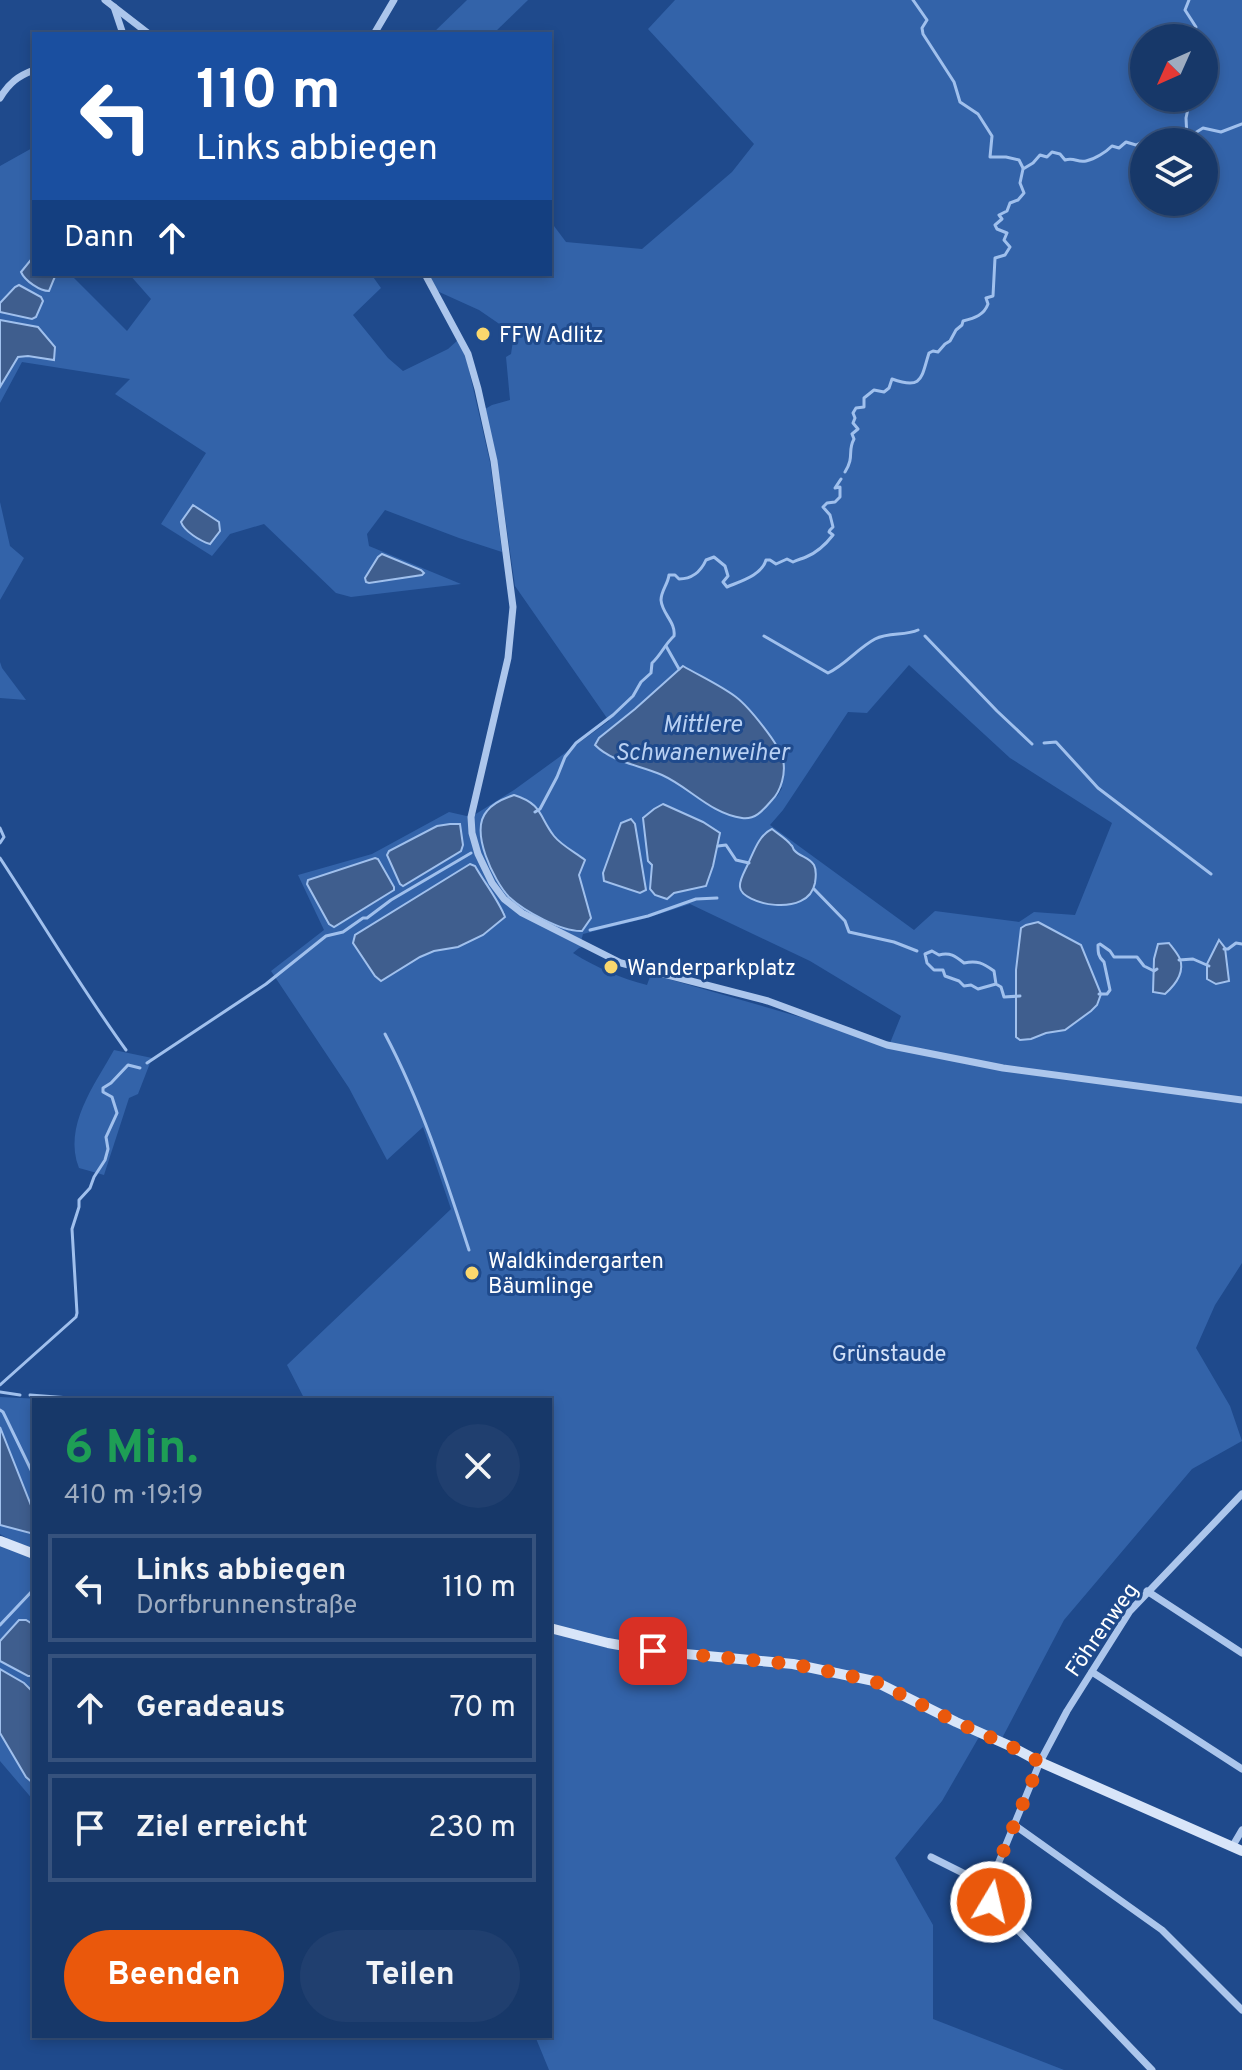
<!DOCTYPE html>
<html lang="de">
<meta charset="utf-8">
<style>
:root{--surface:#173869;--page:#203f6f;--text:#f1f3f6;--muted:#9eacc0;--line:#36527d;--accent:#ea580c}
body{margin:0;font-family:Overpass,sans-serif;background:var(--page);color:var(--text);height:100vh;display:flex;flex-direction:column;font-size:30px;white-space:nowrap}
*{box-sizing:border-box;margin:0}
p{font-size:26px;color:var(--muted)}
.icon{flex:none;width:44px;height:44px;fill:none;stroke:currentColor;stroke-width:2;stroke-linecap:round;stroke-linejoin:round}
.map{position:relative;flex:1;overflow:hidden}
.drawer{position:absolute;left:32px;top:1398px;width:520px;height:640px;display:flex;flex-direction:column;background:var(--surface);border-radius:0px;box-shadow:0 4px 12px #0003,0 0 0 2px var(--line)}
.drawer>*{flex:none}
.guide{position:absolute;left:32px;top:32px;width:520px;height:244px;border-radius:0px;box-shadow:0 4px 12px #0003,0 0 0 2px var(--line);background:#1a4fa0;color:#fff;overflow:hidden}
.needle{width:52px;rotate:225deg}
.fabs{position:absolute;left:1130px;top:24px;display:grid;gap:16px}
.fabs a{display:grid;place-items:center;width:88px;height:88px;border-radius:50%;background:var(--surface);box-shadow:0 4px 12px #0003,0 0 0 2px var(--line);font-size:40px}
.pin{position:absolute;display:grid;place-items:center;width:68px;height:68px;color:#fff;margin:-34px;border-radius:16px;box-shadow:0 4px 12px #0006}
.me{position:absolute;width:88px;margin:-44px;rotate:9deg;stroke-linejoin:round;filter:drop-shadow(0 0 6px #0008)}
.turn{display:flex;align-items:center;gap:28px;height:168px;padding:0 32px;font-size:36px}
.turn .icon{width:104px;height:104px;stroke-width:2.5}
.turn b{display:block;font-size:56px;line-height:68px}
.then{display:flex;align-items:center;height:76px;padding:0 32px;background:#0003;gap:16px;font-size:30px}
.round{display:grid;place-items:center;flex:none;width:84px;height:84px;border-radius:42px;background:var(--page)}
.head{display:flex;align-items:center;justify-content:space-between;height:136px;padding:0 32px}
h1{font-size:48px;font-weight:700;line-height:60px;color:#1e9e55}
.button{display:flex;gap:16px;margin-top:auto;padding:16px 32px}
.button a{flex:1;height:92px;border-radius:48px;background:var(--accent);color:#fff;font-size:32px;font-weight:700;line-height:92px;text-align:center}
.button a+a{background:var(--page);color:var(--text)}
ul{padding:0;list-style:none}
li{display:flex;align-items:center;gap:24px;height:108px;margin:0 16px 12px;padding:0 16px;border:4px solid var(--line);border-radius:0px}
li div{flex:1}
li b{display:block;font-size:30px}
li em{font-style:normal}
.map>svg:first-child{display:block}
.green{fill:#3363a9;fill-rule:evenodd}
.water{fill:#3f5e8e;stroke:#a0c0ed;stroke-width:2}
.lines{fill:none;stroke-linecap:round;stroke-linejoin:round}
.stream{stroke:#a0c0ed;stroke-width:3}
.street{stroke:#acc6ec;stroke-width:7}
.secondary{stroke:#d8e5f9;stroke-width:10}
.route{stroke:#ea580c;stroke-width:14;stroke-dasharray:0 25.2}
.poi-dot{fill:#fad76d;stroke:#1f4a8c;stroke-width:3}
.labels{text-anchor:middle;stroke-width:6;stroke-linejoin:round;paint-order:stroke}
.poi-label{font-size:22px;fill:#fff;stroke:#1f4a8c;text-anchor:start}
.park-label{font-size:22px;fill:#d2e1f9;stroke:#1f4a8c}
.street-label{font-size:22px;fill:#fff;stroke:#1f4a8c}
.water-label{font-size:24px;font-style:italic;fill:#b8d0f3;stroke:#1f4a8c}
</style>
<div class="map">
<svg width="1242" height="2070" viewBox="0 0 1242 2070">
<rect width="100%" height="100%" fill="#1f4a8c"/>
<g class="green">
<path d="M467 0H528L493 34H432Z"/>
<path d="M675 0H1242V1263L1215 1305 1196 1348 1230 1406 1242 1441 1192 1469 1064 1620 999 1744 979 1737 942 1801 895 1858 933 1925V2019L1064 2070H549L535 2036H550V1400H305L287 1365 451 1209 423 1127 387 1160 349 1088 271 971 324 930 298 875 372 854 449 812 471 817 514 790 609 721 515 586 497 461 485 409 492 405 510 400 506 357 511 354 514 334 479 310 437 291 430 277 447 274H550V227L554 226 566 242 642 249 732 172 754 144 648 29ZM1144 38H1204V98H1144ZM1144 142H1204V202H1144ZM909 665 1010 758 1112 823 1075 915 1034 912 1019 922 935 911 914 930 770 825 783 810 848 712 867 713ZM683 666 782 788 778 795 766 807 697 798 664 776 604 754 635 709ZM514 796 544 818 554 838 579 875 590 912 571 931C551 922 527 913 510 897 494 881 469 831 487 811 493 803 505 798 514 796ZM664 804 705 825 719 842 706 886 674 893 650 889 652 865 648 860 643 818 654 809ZM765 833 781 838 791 844 794 850 809 860 792 905 766 903 739 885ZM470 865 505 913 458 947 434 951 420 957 355 935ZM333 873 394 886 393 890 334 926 308 880ZM690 904 810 961 901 1016 890 1043 651 974 647 985C620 978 597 968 573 953L579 948 583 947 580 945 583 934 647 918ZM1220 941 1225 948 1229 981 1207 964ZM1016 970 1078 1020 1065 1030 1046 1033 1031 1039 1016 996Z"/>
<path d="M34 147V274H70L127 331 151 299 129 274H371L381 288 353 315 388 358 403 371 448 349 458 340 466 357 490 462 502 552 459 538 385 510 367 534 369 546 461 584 351 597 336 593 264 524 230 534 212 556 161 524 206 453 115 394 130 379 22 362 0 403V166Z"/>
<path d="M0 502 10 546 24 558 0 600Z"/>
<path d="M0 662 2 668 26 700 0 698Z"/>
<path d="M114 1050 152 1058 138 1094 129 1098 104 1175 79 1168C63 1126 94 1086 114 1050Z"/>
<path d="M0 1397 63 1400H34V1513L0 1427Z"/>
<path d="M0 1525 34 1534V1801L0 1761V1545L7 1538 0 1534Z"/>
</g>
<g class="water">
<path d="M34 256V274H56L49 291C40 291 25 281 21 272Z"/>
<path d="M19 285 41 297 43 301 36 317 32 319 0 312V303L15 287Z"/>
<path d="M0 320 38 327 55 347 54 360 28 356 18 357 0 387Z"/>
<path d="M193 505 219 522 220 531 210 544C200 541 184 531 181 522Z"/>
<path d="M382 554 421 570 424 573 422 575 369 583 366 582 365 578 378 557Z"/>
<path d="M683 666C700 676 720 685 736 697 749 707 780 745 783 760 786 773 781 791 772 800 764 809 756 820 742 818 711 814 689 787 662 775 640 765 613 763 595 745L599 738 635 709Z"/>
<path d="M514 795C543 804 539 817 554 836 561 845 576 853 585 860L579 875 591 918 582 931C562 932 524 911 509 897 494 881 469 831 487 811 493 803 505 798 514 795Z"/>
<path d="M663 804 703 822 720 833 713 866 706 886 674 893 667 899 655 895 650 889 652 865 648 861 643 818 654 809Z"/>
<path d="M631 819 635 824 646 890 640 893 604 881 603 873 621 823Z"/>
<path d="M450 824H460L463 845 461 851 403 886 400 884 387 855 389 851 437 826Z"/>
<path d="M772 829C778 834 787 839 791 845 793 846 793 849 794 850 800 857 809 857 814 865 817 871 816 877 815 883 808 919 741 904 740 887 739 880 745 871 748 864 754 851 759 835 772 829Z"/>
<path d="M375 858 378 859 394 887V890L334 927 329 924 307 884 308 880Z"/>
<path d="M470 864 475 866C484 882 499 901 505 917L483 935 458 947 434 951 420 957 381 981 375 976 353 943 355 935Z"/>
<path d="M1038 922 1081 945 1101 994 1097 1005 1091 1011 1065 1030 1046 1033 1031 1039 1020 1040 1016 1037V970L1021 928 1026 925Z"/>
<path d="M1219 940 1225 948 1229 981 1216 984 1207 979V964Z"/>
<path d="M1169 943C1172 947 1178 954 1180 959 1185 973 1174 986 1165 994L1153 992 1154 959 1158 944Z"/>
<path d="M0 1427 34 1513V1534L0 1525Z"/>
<path d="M19 1620H26L34 1625V1674L32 1676H28L0 1661V1641Z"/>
<path d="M0 1669 24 1683 34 1693V1784L26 1777 0 1733Z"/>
</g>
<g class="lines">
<g class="stream">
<path d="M913 0 927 20 922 28 923 34 954 82 960 102 978 114 992 136 990 157H1006L1019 160 1023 168"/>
<path d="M1189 0 1185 10 1196 27 1192 38"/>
<path d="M1187 138 1186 118 1189 104 1188 98"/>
<path d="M845 472C855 456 847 452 854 439L852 434 858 429 853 423 855 418 853 413 856 408 864 407V398L874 390 884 392 889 388 892 379C923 390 921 378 929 353L933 351 938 352 945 344 950 341 956 330 962 325 963 321C975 318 984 315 988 304L986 298 993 296 995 258 1005 255 1010 247 1004 240 1007 233 997 229 995 225 1002 219 999 215 1007 211 1010 203 1018 200 1024 193 1020 183 1023 169 1033 163 1040 155 1047 157 1052 152 1060 154 1065 160C1075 157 1077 163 1086 161 1095 159 1106 152 1112 146L1119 148 1126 142 1136 145 1157 135 1187 138 1203 128 1221 132 1242 124"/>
<path d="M764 636 828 673C845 665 858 648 875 639 889 632 905 636 918 630"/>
<path d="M925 636 997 711 1032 744"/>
<path d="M666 646 679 669"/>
<path d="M1044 743 1056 742 1098 788 1211 874"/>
<path d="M535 812 540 809 557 777 565 757 576 743 613 715 633 696 641 682 651 673 652 663C661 655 665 644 674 636 676 622 662 614 661 600 661 591 668 584 669 575H675L679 579C692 579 701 571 706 560L714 557 725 566 728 576 723 582 727 587C741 581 762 575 766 560H770L776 564 787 559 793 562C797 560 801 559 806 557 816 553 826 544 833 535L829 532 830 530 833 527 830 515 823 507 827 503 835 502 840 497V487L835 488 841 479"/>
<path d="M0 828 4 837 0 843"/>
<path d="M718 846 726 845 736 860 749 863"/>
<path d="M0 858C42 922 81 988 126 1050"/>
<path d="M814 889 845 921 849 932 894 942 917 951"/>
<path d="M590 930 648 916 696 899 717 898"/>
<path d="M1224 949H1228L1236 943 1242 944"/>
<path d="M1179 960 1193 959 1209 966"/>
<path d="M996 984 994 971C983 963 977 960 964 963 955 956 950 952 939 955L932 951 925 954 927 963 934 970H943L945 976 959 981 964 986 971 985 978 989 996 984 1001 987 1004 997 1020 996"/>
<path d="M1099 994H1107L1110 990 1104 962C1098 957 1098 952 1098 945L1100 944 1110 951 1114 957H1137L1144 966 1154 971 1157 969"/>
<path d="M385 1034C421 1102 445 1176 469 1250"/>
<path d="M147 1063 266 984 326 936 343 932 363 918H367L391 900 471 853"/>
<path d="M0 1385 76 1317 77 1313 72 1229 79 1207V1200L90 1188 94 1177 105 1160 108 1149 106 1137 117 1113 112 1097 103 1092V1088L111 1083 128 1065 140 1068"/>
<path d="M0 1392 20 1395"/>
<path d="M30 1395 96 1400"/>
<path d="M0 1410 3 1412 34 1476"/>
<path d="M0 1625 34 1589"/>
</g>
<g class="street">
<path d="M105 0 149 34"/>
<path d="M114 7 123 34"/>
<path d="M374 34 394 0"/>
<path d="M0 98C9 83 18 76 34 70"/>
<path d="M425 274 468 354 478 389 494 461 513 607 508 658 471 817 472 833 478 854 492 883 504 899 522 913 621 963 768 1001 887 1045 1003 1068 1242 1100"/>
<path d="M1147 1591 1242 1653"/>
<path d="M1092 1672 1242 1769"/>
<path d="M1013 1824 1162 1930 1242 2010"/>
<path d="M1232 1847 1242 1830"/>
<path d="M931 1857 989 1886"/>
<path d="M966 1924 991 1902"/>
<path d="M1152 2070 991 1902 989 1886 1040 1762 1067 1711 1130 1611 1242 1494"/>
</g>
<g class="secondary">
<path d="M0 1541 34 1554"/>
<path d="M550 1628 608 1643 653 1651 793 1664 874 1681 956 1722 1010 1746 1040 1762 1242 1851"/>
</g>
</g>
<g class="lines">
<path class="route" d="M653 1651 793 1664 874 1681 956 1722 1010 1746 1040 1762 989 1886 991 1902"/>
</g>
<g class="poi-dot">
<circle cx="483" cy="334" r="8"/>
<circle cx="611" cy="967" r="8"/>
<circle cx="472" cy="1273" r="8"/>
</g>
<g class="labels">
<g class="poi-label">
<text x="499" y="342">FFW Adlitz</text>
<text x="627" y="975">Wanderparkplatz</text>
<text x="488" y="1268">Waldkindergarten<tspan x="488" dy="25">Bäumlinge</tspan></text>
</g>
<g class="park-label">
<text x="889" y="1361">Grünstaude</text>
</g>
<g class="street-label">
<text transform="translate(1101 1629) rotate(-55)" y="8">Föhrenweg</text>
</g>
<g class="water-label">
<text x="702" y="732">Mittlere<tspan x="702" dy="28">Schwanenweiher</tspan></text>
</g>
</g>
</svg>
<div class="fabs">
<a><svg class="needle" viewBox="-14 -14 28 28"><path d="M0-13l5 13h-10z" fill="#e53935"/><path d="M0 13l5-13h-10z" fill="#9eacc0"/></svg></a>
<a><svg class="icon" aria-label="layers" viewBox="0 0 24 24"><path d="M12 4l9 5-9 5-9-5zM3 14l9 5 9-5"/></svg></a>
</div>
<div class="pin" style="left:653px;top:1651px;background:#d93025"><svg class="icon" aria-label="arrive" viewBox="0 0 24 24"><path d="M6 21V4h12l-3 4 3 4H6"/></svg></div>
<svg class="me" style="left:991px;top:1902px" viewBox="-20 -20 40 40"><circle r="17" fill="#ea580c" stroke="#fff" stroke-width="3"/><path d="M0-11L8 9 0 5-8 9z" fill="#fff"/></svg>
<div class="guide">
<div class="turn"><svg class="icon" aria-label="left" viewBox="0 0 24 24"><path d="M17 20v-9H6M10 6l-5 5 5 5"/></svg><div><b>110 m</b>Links abbiegen</div></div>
<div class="then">Dann<svg class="icon" aria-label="ahead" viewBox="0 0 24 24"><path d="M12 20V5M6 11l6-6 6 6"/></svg></div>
</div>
<section class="drawer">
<div class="head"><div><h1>6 Min.</h1><p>410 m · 19:19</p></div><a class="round"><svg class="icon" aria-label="close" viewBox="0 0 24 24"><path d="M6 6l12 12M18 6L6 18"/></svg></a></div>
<ul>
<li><svg class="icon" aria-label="left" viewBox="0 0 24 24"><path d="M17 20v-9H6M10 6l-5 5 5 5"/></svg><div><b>Links abbiegen</b><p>Dorfbrunnenstraße</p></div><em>110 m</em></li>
<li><svg class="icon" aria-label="ahead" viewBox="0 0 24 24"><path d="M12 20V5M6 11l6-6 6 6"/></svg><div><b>Geradeaus</b></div><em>70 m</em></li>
<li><svg class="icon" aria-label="arrive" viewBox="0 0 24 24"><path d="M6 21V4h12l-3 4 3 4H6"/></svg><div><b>Ziel erreicht</b></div><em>230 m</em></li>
</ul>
<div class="button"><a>Beenden</a><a>Teilen</a></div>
</section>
</div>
